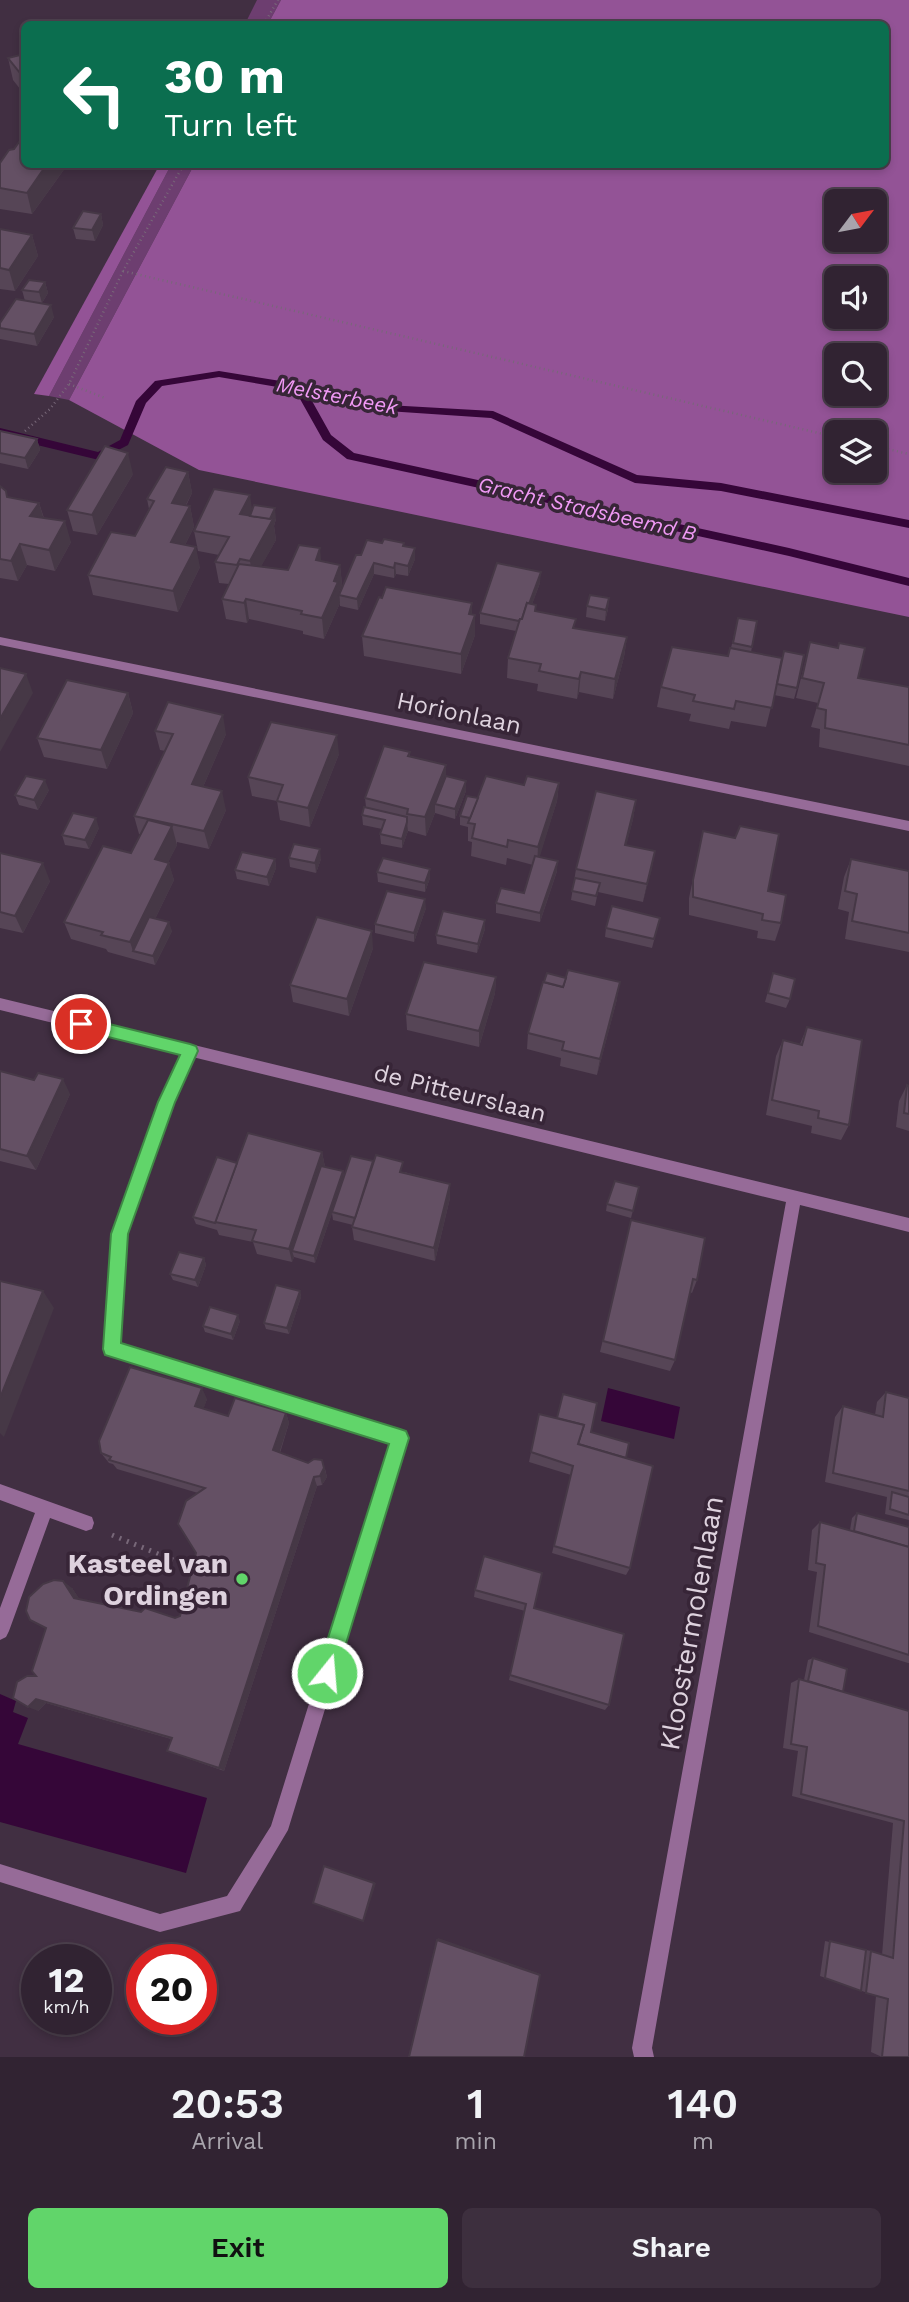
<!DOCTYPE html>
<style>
:root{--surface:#312332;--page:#3d2f3e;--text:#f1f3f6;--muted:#a8a4ac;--line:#4c404d;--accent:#61d56a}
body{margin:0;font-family:"Work Sans",sans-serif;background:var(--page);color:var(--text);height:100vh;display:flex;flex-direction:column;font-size:26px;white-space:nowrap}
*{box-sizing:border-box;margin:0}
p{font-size:23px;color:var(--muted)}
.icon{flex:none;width:38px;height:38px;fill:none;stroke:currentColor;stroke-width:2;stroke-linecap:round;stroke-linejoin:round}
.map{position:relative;height:2057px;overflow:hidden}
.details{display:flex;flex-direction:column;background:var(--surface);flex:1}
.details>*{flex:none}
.banner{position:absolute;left:21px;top:21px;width:868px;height:147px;border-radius:10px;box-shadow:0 4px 10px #0003,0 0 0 2px var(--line);background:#0b6e4f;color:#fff;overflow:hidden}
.needle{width:46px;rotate:58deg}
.buttons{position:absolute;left:824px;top:189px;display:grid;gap:14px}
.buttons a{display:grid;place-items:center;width:63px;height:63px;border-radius:10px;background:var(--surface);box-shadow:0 4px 10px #0003,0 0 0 2px var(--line);font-size:35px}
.speed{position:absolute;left:21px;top:1944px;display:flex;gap:14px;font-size:35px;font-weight:700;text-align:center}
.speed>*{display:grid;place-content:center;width:91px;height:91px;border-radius:50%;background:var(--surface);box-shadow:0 4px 10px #0003,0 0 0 2px var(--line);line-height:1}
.speed small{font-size:18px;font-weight:400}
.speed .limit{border:10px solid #d22;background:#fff;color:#111}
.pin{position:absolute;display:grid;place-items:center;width:60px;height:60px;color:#fff;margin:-30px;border:4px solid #fff;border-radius:50%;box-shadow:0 2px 7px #0007}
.me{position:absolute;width:77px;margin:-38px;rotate:17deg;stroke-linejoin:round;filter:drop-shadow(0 0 5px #0008)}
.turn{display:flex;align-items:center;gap:24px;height:147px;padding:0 28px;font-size:32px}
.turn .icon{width:91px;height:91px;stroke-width:2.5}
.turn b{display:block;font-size:49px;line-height:60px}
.eta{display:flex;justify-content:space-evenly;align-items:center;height:119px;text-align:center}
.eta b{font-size:42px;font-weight:600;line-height:49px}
.primary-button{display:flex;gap:14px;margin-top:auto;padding:14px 28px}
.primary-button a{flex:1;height:80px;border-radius:10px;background:var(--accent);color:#111;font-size:28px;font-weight:600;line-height:80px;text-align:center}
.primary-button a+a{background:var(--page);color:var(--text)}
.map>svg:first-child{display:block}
.green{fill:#6d3e70}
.forest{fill:#935396;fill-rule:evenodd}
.water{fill:#350638}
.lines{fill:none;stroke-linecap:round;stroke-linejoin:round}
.stream{fill:#350638;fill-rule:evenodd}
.path-far1{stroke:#786879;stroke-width:2.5;stroke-dasharray:1 3.5;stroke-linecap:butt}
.path{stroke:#786879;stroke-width:5;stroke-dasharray:2 6;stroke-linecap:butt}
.lane{fill:#966b98;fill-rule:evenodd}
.street{fill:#966b98;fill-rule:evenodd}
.wall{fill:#564556}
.shaded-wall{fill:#463846}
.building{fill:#645064;stroke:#463846;stroke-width:2}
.route{fill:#61d56a;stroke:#3f8a45;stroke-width:2}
.poi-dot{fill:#61d56a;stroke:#372537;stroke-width:2.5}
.labels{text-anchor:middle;stroke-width:7;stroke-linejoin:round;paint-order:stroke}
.far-water-label{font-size:21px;font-style:italic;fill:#f099f5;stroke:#372537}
.street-label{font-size:24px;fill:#ded2de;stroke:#372537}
.near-poi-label{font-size:28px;font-weight:bold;fill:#ded2de;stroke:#372537;text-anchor:end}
.near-street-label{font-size:28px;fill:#ded2de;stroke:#372537}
</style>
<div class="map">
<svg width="909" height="2057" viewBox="0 0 909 2057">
<rect width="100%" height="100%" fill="#412f42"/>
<g class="green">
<path d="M257 0H281L268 24H245Z"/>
<path d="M171 165H194L69 400 49 396Z"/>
</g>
<g class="forest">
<path d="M281 0H909V617L199 470 69 400 194 165 886 164V24H268ZM836 201H875V240H836ZM836 278H875V317H836ZM836 355H875V394H836ZM836 432H875V471H836Z"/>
<path d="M160 164 171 165 49 396 34 394Z"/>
</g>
<g class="water">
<path d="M608 1388 680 1407 674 1439 601 1421Z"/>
<path d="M0 1694 16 1701 13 1712 28 1718 18 1744 207 1798 186 1873 0 1822Z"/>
</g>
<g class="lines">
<path class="stream" d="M219 371 318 387 387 405 493 411 637 475 721 483 909 520V528L721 491 635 483 491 418 387 411 307 392 331 435 354 453 789 548 909 578V586L789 556 347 459 323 440 295 390 219 377 162 386 146 403 128 445 99 460 0 436V428L98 452 120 440 136 401 155 381Z"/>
<g class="path-far1">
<path d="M264 24 278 0"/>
<path d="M123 271 836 437"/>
<path d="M69 384 105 398"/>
<path d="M25 431 50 409 69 384 123 271 184 164"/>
<path d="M875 446 909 454"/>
</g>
<path class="path" d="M112 1535 195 1569"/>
<g class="lane">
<path d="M190 1044 195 1046 197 1050 173 1102 127 1234 120 1344 400 1430 406 1432 408 1438 288 1830 240 1911 160 1932 0 1882V1864L160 1914 227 1896 271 1826 390 1443 106 1354 104 1349 111 1234 159 1102 185 1046Z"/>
<path d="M0 1484 92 1517 94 1523 92 1529 86 1531 50 1518 9 1631 6 1637 0 1640V1608L35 1513 0 1500Z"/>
</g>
<g class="street">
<path d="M0 637 909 821V831L0 645Z"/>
<path d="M0 998 909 1218V1232L800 1205 652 2048 654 2057H634L632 2048 786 1202 0 1010Z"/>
</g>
</g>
<g class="wall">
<path d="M24 54V94L13 80 8 58Z"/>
<path d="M0 163 24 164H68L32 214 0 209Z"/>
<path d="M101 214 103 225 95 241 76 239 73 228Z"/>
<path d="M0 229 32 235 38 256 15 291 0 289Z"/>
<path d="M45 282 48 293 42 303 54 317 37 346 0 339V323L25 301 22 290Z"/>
<path d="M0 431 37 439 40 450 28 469 0 463Z"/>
<path d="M188 472 192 493 186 506H190L194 527 185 545 200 567 178 612 93 595 88 575 135 536 149 509 147 499Z"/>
<path d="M133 474 97 535 73 531 67 510Z"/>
<path d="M0 486 8 497 39 503 44 518 71 542 55 571 27 565 18 581 0 578Z"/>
<path d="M252 510 276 519 274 526 276 540 261 566 288 570 322 561 340 565 342 585 339 592 340 603 324 639 303 634V631L249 619 247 623 226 619 222 599 229 584 219 583 215 562 219 555 198 551 194 531Z"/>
<path d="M382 543H404V546L415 548V559L408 576 396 574 394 578 374 574 358 610 340 606 339 595 361 555Z"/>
<path d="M540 583 532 604 536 605V611L575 628 627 637 624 657 613 699 579 692 577 699 537 691 538 684 507 678 508 658 516 631 480 624V613Z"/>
<path d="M609 598 608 609 605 621 586 617 587 606Z"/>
<path d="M472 603V614L475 635 461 674 364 656 362 636Z"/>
<path d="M738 618 757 621 751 652 797 688 794 699 774 695 766 727 731 721 729 729 689 721 691 714 657 707 661 687 728 656 731 648Z"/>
<path d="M810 642 858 678 909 687V766L819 747 820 729 811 727 818 703 796 698Z"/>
<path d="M128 693 133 713 107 769 44 757 37 738Z"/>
<path d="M155 731 226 734 203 787 226 810 209 849 177 842V845L168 862 174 880 155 919 172 931 155 965 108 952 106 949 71 939 64 922 131 853 141 834H139L134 816 165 751 160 750Z"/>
<path d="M410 752V756L446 765V776L466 791 455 819 435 813 426 836 408 831 402 848 381 844 380 834 382 829 363 825 362 815 366 807 365 798Z"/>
<path d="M339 754 310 827 280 820 277 801 252 796 248 777Z"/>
<path d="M559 783 557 801 539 857 557 871 540 922 496 913V903L524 893 533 865 507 858 506 865 471 856 472 842 468 841V827L460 825V816L478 798 524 785Z"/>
<path d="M49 790 38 810 19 805 15 795Z"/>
<path d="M636 800 633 819 626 845 655 851 643 902 598 892 595 906 571 900 576 869Z"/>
<path d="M99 828 89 849 65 845 62 835Z"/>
<path d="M703 831 768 891 781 923 775 941 757 938 758 931 689 915V898Z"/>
<path d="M0 853 50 881 23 933 0 928Z"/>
<path d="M289 858 321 859 316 873 290 867Z"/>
<path d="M275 859 276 868 269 886 237 879 235 870Z"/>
<path d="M851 859 909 871V952L845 939 849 912 838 909 844 877Z"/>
<path d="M377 872 430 878 425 892 378 882Z"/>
<path d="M426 908 414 942 375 933V924Z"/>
<path d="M660 918 652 948 605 937 606 928Z"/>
<path d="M485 929 477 953 437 944 436 935Z"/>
<path d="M373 948 349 1016 293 1002 290 985Z"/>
<path d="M773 973 790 999 786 1008 765 1002Z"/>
<path d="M496 977 495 993 479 1047 407 1030 406 1014Z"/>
<path d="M617 999 597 1075 560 1066 561 1058 527 1049 528 1033Z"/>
<path d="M807 1027 849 1125 841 1140 811 1133 812 1126 766 1115 776 1056 783 1040 800 1044Z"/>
<path d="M0 1071 70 1094 36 1170 0 1161Z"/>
<path d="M907 1085 909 1086V1131L896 1127 899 1101Z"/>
<path d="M322 1152 325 1167 343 1171 344 1177 404 1172 450 1184V1198L435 1261 354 1240 352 1227 353 1225 333 1220 332 1213 315 1263 294 1257 292 1262 257 1254 253 1242 219 1235 217 1230 196 1224 193 1217 237 1163Z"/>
<path d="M639 1187 631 1218 606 1211 607 1204Z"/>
<path d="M628 1233 697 1280 692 1293 690 1292 675 1360 670 1371 600 1352Z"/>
<path d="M204 1258 206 1265 198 1287 173 1280 170 1274Z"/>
<path d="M300 1291 301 1297 289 1334 266 1329 264 1323Z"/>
<path d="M240 1321 233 1340 205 1332 203 1326Z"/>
<path d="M886 1392 909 1398V1520L885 1514 887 1497 825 1482 835 1417 843 1406 875 1415 877 1402Z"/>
<path d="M207 1399 203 1409 228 1416 286 1413 289 1423 280 1453 325 1469 327 1477 322 1485 317 1486 224 1771 167 1751 171 1739 46 1703 38 1711 36 1676 46 1629 30 1620 72 1588 79 1599 141 1612 175 1618 180 1616 196 1553 198 1493 117 1469 113 1464 109 1463 101 1453Z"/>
<path d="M539 1414 591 1432 626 1458 630 1568 626 1575 552 1553 571 1475 529 1462Z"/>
<path d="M857 1513 909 1527V1663H908L809 1632 817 1572 808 1570 812 1530 820 1522 850 1530 852 1518Z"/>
<path d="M484 1556 534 1608 609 1705 605 1710 509 1680 525 1611 474 1597 475 1590Z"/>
<path d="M813 1658 843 1692 909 1711V2057H882L871 2052 876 1996 820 1976 825 1941 871 1951 882 1955 893 1823 792 1796 798 1751 783 1748 791 1683 799 1679 804 1680 808 1660Z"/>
</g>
<g class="shaded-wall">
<path d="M47 164H68L32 214 27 193Z"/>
<path d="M101 214 103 225 95 241 92 230Z"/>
<path d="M32 235 38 256 15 291 9 270Z"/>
<path d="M45 282 48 293 42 303 39 292Z"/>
<path d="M51 305 54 317 37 346 34 334Z"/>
<path d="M37 439 40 450 28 469 25 458Z"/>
<path d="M128 453 133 474 97 535 92 515Z"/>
<path d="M188 472 192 493 176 524 172 503Z"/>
<path d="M250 495 253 515 249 523 240 514Z"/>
<path d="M39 503 45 523 30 516Z"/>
<path d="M190 506 194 527 176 563 171 542Z"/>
<path d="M275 508 276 519 274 526 276 540 253 581 250 561Z"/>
<path d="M65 521 71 542 55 571 49 550Z"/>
<path d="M20 544 27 565 18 581 11 561Z"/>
<path d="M196 547 200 567 178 612 173 591Z"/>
<path d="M320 548 322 569 316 560Z"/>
<path d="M415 548V559L408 576V566Z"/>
<path d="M374 563V574L358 610 357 599Z"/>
<path d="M395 563 396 574 394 578V568Z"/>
<path d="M340 565 342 585 339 592 340 603 324 639 322 618Z"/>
<path d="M541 572 540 583 522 632 523 622Z"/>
<path d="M609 598 608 609 605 621 606 610Z"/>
<path d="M246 599 249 619 247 623 244 603Z"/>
<path d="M472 603V623L475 615V635L461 674V654L469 614Z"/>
<path d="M627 637 624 657 613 699 615 679Z"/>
<path d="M581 672 579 692 577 699 579 679Z"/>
<path d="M26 674 33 693 0 752V719Z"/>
<path d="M128 693 133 713 107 769 101 750Z"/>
<path d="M223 715 226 734 196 803 192 784Z"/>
<path d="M337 735 339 754 310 827 308 808Z"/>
<path d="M446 765V784L435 804V813L426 836 425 817Z"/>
<path d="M45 780 49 790 38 810 34 800Z"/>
<path d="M466 781V791L455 819V809Z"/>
<path d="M559 783 557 801 537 866 538 847Z"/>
<path d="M222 791 226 810 209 849 204 831Z"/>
<path d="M636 800 633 819 622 863 625 845Z"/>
<path d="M96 818 99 828 89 849 85 840Z"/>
<path d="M407 822 408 831 402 848V839Z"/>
<path d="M172 826 177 845 161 877 155 859Z"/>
<path d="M320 849 321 859 316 873 315 863Z"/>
<path d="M655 851 652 869 643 902 647 884Z"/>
<path d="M275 859 276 868 269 886 267 877Z"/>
<path d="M558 861 557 871 540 922V913Z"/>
<path d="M43 863 50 881 23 933 15 916Z"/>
<path d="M169 863 174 880 139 952 133 951 130 942Z"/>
<path d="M430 869V878L425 892V883Z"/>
<path d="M425 899 426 908 414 942V933Z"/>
<path d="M485 920V929L477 953 478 944Z"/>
<path d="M169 922 172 931 155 965 153 956Z"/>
<path d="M372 931 373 948 349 1016 347 999Z"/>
<path d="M496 977 495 993 479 1047V1031Z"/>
<path d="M620 982 617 999 597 1075 600 1059Z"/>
<path d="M63 1079 70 1094 36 1170 27 1156Z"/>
<path d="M322 1152 325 1167 292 1251 294 1257 292 1262 289 1249Z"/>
<path d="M343 1171 344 1178 315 1263 314 1256Z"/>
<path d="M450 1184V1198L435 1261 434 1248Z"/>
<path d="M204 1258 206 1265 198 1287 195 1280Z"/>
<path d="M43 1291 54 1308 4 1437 0 1433V1398Z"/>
<path d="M300 1291 301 1297 289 1334 287 1328Z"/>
<path d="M238 1315 240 1321 233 1340 231 1334Z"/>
<path d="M202 1388 207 1399 201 1416 195 1406Z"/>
<path d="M286 1413 289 1423 277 1460 273 1450Z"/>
<path d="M322 1460 327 1477 322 1485 320 1476Z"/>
<path d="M314 1477 317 1486 224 1771 219 1768Z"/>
<path d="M63 1581 72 1588 83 1604 74 1598Z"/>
<path d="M36 1699 46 1703 38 1711 28 1707Z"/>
<path d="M324 1866 376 1883 364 1921H363Z"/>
<path d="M438 1938 538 1973 540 1975 437 1940Z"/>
</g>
<g class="building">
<path d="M24 54V78L8 58Z"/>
<path d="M24 135V164H47L27 193 0 188V163L9 150 14 149Z"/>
<path d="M83 211 101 214 92 230 73 228Z"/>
<path d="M0 229 32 235 9 270 0 268Z"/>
<path d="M29 280 45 282 39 292 22 290Z"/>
<path d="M16 299 51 305 34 334 0 328V323Z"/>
<path d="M0 431 37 439 25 458 0 453Z"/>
<path d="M105 446 128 453 92 515 67 510Z"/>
<path d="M166 467 188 472 172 503 190 506 171 542 196 547 173 591 88 575 111 532 135 536 154 501 147 499Z"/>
<path d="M0 486 6 491 7 497 39 503 30 516 65 521 49 550 20 544 11 561 0 559Z"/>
<path d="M214 489 250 495 240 514 273 519 250 561 240 559 237 565 215 562 229 537 194 531Z"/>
<path d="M254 505 275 508 270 519 250 516Z"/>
<path d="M384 539 404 543 403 546 415 548 408 566 395 563 394 568 374 563 357 599 339 595 356 555H361L367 540 382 543Z"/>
<path d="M299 545 320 548 316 560 340 565 334 581 338 582 322 618 301 614 302 611 246 599 244 603 222 599 239 564 288 570Z"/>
<path d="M497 563 541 572 529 604 527 603 522 619H520L519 621 480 613Z"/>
<path d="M386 587 472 603 469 614 475 615 461 654 362 636 379 597 382 598Z"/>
<path d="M590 595 609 598 606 610 587 606Z"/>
<path d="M527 603 536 605 535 611 576 619 573 628 627 637 615 679 581 672 579 679 558 675 539 671 541 664 508 658 520 619H522Z"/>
<path d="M738 618 757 621 752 647 733 643Z"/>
<path d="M810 642 838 648 839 643 865 648 858 678 909 687V745L825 728 826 710 817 708 824 683 802 678Z"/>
<path d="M672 647 728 656 730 648 782 658 772 708 736 701 734 709 693 701 695 695 661 687Z"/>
<path d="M784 651 804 655 797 688 777 684Z"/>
<path d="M0 668 26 674 0 719Z"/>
<path d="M67 680 128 693 101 750 37 738Z"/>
<path d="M168 702 223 715 192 784 222 791 204 831 134 816 173 734 155 731Z"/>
<path d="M271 722 337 735 308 808 277 801 283 785 248 777Z"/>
<path d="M384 746 410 752 408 756 446 765 425 817 407 814 408 809 365 798Z"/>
<path d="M26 776 45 780 34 800 15 795Z"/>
<path d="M446 776 466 781 455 809 435 804Z"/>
<path d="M486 776 524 785 527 776 559 783 538 847 508 840 507 847 472 838 475 824 468 823Z"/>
<path d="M596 791 636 800 625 845 655 851 647 884 576 869Z"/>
<path d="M467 796 478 798 470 818 460 816Z"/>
<path d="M364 807 407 817V822L402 839 380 834 385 820 362 815Z"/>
<path d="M73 813 96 818 85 840 62 835Z"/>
<path d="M148 820 172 826 155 859 169 863 130 942 101 935 103 932 64 922 103 846 131 853Z"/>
<path d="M740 826 779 834 768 891 786 895 781 923 762 920 763 914 693 897V880L703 831 735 838Z"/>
<path d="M294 844 320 849 315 863 289 858Z"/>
<path d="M242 852 275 859 267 877 235 870Z"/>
<path d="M0 853 43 863 15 916 0 912Z"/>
<path d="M535 856 558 861 540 913 496 903 501 888 524 893Z"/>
<path d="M383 858 430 869 425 883 377 872Z"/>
<path d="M851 859 909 871V933L852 921 857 894 845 891Z"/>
<path d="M575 878 600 883 596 896 572 891Z"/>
<path d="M387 891 425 899 414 933 375 924Z"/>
<path d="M612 906 660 918 654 939 606 928Z"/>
<path d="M443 911 485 920 478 944 436 935Z"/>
<path d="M149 917 169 922 153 956 133 951Z"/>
<path d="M317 917 372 931 347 999 290 985Z"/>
<path d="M424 962 496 977 479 1031 406 1014Z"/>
<path d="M568 970 620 982 600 1059 562 1050 564 1042 528 1033 543 982 563 987Z"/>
<path d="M547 973 566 978 563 987 544 982Z"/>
<path d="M773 973 795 979 790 999 768 993Z"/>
<path d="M807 1027 862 1040 849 1125 818 1118 819 1111 772 1100 783 1040 802 1045Z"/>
<path d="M0 1071 34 1080 38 1073 63 1079 27 1156 0 1149Z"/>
<path d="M907 1085 909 1086V1114L904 1113Z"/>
<path d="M248 1133 322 1152 289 1249 252 1241 256 1230 215 1222Z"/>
<path d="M376 1155 403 1162 400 1172 450 1184 434 1248 352 1227Z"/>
<path d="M351 1156 373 1161 355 1218 332 1212Z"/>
<path d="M217 1157 237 1163 215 1223 193 1217Z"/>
<path d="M321 1166 343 1171 314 1256 292 1251Z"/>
<path d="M615 1181 639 1187 633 1211 607 1204Z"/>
<path d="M631 1220 705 1238 697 1280 693 1279 675 1360 603 1341Z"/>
<path d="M179 1252 204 1258 195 1280 170 1274Z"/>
<path d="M0 1281 43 1291 0 1398Z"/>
<path d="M276 1285 300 1291 287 1328 264 1323Z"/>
<path d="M210 1307 238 1315 231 1334 203 1326Z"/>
<path d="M130 1367 202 1388 195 1406 228 1416 235 1398 286 1413 273 1450 308 1463 314 1459 322 1460 324 1468 320 1476 314 1477 219 1768 167 1751 172 1738 36 1699 28 1707 13 1698 17 1682 27 1676H36L32 1671 46 1628 30 1620 26 1611 29 1597 43 1584 54 1580 63 1581 74 1598 141 1612 145 1608 175 1618 180 1616 196 1553 178 1524 186 1501 205 1488 109 1460 111 1457 101 1453 99 1441Z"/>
<path d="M886 1392 909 1398V1491L833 1473 843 1406 883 1417Z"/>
<path d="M563 1394 597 1403 591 1432 629 1443 626 1458 578 1444 584 1425 557 1418Z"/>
<path d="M539 1414 584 1425 578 1444 653 1466 630 1568 554 1546 573 1466 531 1452Z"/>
<path d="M892 1492 909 1497V1515L890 1509Z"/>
<path d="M857 1513 909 1527V1547L854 1531Z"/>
<path d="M820 1522 909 1547V1655L818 1626 825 1565 816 1563Z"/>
<path d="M484 1556 542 1573 534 1608 624 1634 609 1705 510 1675 526 1604 475 1590Z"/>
<path d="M813 1658 847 1669 843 1692 808 1681Z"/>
<path d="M799 1679 909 1711V2057H882L888 1999 866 1993 871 1951 893 1958 904 1821 801 1794 807 1747 791 1744Z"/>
<path d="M324 1866 374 1883 363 1921 313 1903Z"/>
<path d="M437 1940 540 1975 524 2057H409Z"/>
<path d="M830 1941 866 1950 861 1991 825 1978Z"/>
</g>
<path class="route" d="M81 1017 190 1044 196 1046 198 1051 175 1102 128 1234 121 1343 400 1429 406 1431 409 1438 337 1673 334 1680 327 1683 320 1680 317 1673 389 1444 105 1355 103 1349 111 1234 158 1102 180 1055 76 1029 73 1024 76 1019Z"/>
<circle class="poi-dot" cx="242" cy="1579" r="7"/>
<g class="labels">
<g class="far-water-label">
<text transform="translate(337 396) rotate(11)" y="7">Melsterbeek</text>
<text transform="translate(587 509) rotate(13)" y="7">Gracht Stadsbeemd B</text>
</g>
<g class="street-label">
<text transform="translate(459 713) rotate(12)" y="8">Horionlaan</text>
<text transform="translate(460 1093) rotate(14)" y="8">de Pitteurslaan</text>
</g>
<g class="near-poi-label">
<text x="228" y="1573">Kasteel van<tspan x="228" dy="32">Ordingen</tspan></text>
</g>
<g class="near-street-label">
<text transform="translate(691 1623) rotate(-80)" y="10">Kloostermolenlaan</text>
</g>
</g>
</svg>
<div class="buttons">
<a><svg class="needle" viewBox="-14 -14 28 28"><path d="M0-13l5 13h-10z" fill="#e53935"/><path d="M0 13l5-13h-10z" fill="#a8a4ac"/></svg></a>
<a><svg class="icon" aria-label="sound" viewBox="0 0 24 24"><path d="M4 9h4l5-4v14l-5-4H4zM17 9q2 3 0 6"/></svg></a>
<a><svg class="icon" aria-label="search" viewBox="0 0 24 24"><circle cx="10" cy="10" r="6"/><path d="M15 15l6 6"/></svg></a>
<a><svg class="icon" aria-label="layers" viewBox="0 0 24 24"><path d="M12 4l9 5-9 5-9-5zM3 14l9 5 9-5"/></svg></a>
</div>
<div class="speed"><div>12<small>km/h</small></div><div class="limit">20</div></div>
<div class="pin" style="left:81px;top:1024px;background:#d93025"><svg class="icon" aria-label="arrive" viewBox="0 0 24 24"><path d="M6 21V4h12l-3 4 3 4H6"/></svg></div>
<svg class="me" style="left:327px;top:1673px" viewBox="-20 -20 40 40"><circle r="17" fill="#61d56a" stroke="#fff" stroke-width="3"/><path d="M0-11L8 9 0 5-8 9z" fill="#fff"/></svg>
<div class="banner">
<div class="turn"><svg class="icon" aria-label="left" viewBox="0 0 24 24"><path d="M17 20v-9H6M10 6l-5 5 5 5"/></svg><div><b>30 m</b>Turn left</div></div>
</div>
</div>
<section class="details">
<div class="eta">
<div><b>20:53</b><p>Arrival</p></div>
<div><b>1</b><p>min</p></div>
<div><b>140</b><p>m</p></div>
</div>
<div class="primary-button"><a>Exit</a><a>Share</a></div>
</section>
